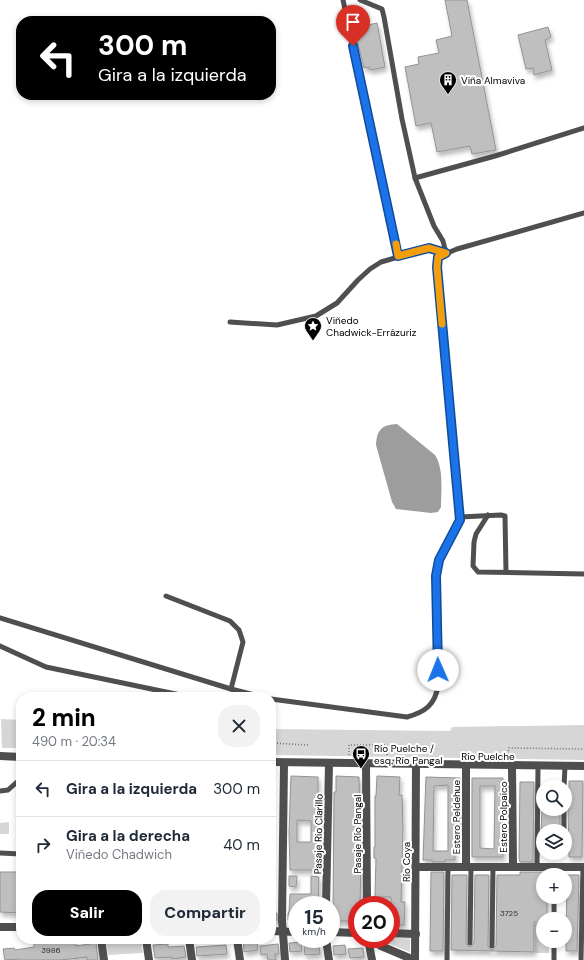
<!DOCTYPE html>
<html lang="es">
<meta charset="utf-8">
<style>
:root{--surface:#fff;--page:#f2f2f3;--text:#1f2937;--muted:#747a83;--line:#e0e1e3;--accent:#000}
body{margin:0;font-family:"DM Sans",sans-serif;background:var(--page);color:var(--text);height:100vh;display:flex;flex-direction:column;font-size:15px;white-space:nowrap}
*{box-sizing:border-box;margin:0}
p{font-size:13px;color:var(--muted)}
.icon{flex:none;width:22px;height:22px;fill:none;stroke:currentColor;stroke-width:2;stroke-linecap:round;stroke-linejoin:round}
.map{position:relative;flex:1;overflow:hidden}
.side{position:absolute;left:16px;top:692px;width:260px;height:252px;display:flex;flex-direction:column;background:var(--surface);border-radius:16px;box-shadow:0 2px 6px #0003}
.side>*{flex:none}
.banner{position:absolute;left:16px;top:16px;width:260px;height:84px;border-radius:16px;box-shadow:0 2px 6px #0003;background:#000;color:#fff;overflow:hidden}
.tools{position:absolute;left:536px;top:780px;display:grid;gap:8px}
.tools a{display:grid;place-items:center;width:36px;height:36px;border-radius:50%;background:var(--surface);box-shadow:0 2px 6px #0003;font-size:20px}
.speed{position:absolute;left:288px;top:896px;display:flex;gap:8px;font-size:20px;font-weight:700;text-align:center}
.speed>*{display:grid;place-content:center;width:52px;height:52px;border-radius:50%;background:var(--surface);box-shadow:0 2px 6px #0003;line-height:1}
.speed small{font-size:10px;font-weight:400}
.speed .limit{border:6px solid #d22;background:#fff;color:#111}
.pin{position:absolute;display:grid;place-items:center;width:34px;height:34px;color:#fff;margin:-41px -17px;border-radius:50% 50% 50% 0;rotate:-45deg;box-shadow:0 0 4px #0007}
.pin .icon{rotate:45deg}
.me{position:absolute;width:44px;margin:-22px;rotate:359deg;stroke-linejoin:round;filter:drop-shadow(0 0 3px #0008)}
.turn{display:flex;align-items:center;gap:14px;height:84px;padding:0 16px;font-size:18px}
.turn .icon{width:52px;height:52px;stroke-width:2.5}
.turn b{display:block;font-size:28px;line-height:34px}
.round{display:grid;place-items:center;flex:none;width:42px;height:42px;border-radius:16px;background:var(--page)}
.headline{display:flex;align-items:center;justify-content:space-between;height:68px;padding:0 16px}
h1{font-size:24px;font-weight:800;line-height:30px;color:var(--accent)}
.action{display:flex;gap:8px;margin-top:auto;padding:8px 16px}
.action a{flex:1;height:46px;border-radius:16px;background:var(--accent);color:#fff;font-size:16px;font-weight:800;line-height:46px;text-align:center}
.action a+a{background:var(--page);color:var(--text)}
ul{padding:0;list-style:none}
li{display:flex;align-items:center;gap:12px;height:56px;padding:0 16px;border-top:1px solid var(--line)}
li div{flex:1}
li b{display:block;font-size:15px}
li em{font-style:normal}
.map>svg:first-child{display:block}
.green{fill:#d6d6d6}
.water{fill:#9d9d9d}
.building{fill:#bfbfbf;stroke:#939393;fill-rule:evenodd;filter:url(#shadow)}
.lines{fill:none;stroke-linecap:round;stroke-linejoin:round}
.path{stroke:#717171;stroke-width:1.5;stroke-dasharray:1 2;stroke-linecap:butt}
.lane{stroke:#4f4f4f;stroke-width:5}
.street{stroke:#4f4f4f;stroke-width:8}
.route-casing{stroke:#114b97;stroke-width:10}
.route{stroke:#1a73e8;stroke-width:7}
.slow{stroke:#f59e0b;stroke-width:7}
.labels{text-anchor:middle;stroke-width:4;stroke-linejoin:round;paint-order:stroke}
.number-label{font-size:8px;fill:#303030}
.poi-label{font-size:10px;fill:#000;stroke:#fff;text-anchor:start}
.street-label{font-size:10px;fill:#000;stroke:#fff}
</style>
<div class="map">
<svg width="584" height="960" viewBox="0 0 584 960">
<defs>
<filter id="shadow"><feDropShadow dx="2" dy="4" stdDeviation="2" flood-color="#0004"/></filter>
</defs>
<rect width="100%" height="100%" fill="#fff"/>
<g class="green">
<path d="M1 719 21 720V748H2Z"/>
<path d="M584 725V760L271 755V729L450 731 452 727Z"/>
<path d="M9 822V834H0V823Z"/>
<path d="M535 924H543V941H549V953H535Z"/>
<path d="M391 937H410V952L382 941 380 939H391Z"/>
<path d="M105 939H141L143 953 108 955Z"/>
</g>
<path class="water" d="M397 424 435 455C444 469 441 490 441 507L438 512 431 513 396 509 392 502 376 445C377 429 382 425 397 424Z"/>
<g class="building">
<path d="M445 0H467L496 150 472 154 470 146 437 152 431 123 416 126 405 67 419 64 418 57 439 53 436 40 452 36Z"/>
<path d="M377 23 385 67 370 70 369 67 364 68 354 28Z"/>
<path d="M548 27 551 37 545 40 552 70 534 75 533 68 526 69 518 35Z"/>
<path d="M291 776 318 777V870H290L289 832ZM297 820 311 821V842H297Z"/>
<path d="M336 776 359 777 361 860 360 905H357V921H333L334 792H336Z"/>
<path d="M377 776 400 777 399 795H402L403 829 401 902H405L404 925H391V897H375L376 858H374V847H375V796H376Z"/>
<path d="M426 777 460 778V840H455V860H445V862H432V860H423ZM448 785V851H433L434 786Z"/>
<path d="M472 778H503V857H472ZM480 786H495L494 849 480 848Z"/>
<path d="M569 781H583L582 857H569L568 809H569Z"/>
<path d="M520 782H534L533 862H520L519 858Z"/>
<path d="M542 809H560V831H541Z"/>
<path d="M0 872H21V913L0 912Z"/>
<path d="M431 872H444L443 951H430Z"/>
<path d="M520 872H543V897H547V919H543V922H534V952L451 950 452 875H467L466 943 468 946 470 947 474 943 475 875H489L488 946 490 949 492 950 496 946 497 875H520Z"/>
<path d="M567 875H579L577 951H566Z"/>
<path d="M289 876H297L296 887 289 886Z"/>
<path d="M311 876 319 877 318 905H297V921L288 920V913L289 912 290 894H311Z"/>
<path d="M271 912 277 913V920H271Z"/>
<path d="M34 939H75L76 946 96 943 98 960H87V957L61 960H21L20 959 5 960 3 949 14 948 15 950 34 947Z"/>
<path d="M243 939H249L250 942 257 941 258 950 244 952Z"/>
<path d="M301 942 302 951 290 952 289 943Z"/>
<path d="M168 944V947L184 946 186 957 172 959V957L155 958 153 945Z"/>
<path d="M278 944 279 954H275L276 960H268L267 954 261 955 260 946Z"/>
<path d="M226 945 227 954 197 956 196 947Z"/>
<path d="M319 945 320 954 305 955 304 946Z"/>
<path d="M345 945 346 954 334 955 333 946Z"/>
<path d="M363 948 364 957 350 958 348 949Z"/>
</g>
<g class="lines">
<g class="path">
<path d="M271 743 309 745"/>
<path d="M349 755V745H387V755"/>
<path d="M507 757 509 748 584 749"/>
</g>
<g class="lane">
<path d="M343 0 398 256"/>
<path d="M360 0 382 9 384 17 402 119 415 178 434 226 443 241 446 253"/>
<path d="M415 178 495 156 584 128"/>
<path d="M230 322 277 325 316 316 337 303 358 280 370 269 381 262 429 248 446 253"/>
<path d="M488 515 476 534 474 542 473 566 478 572 584 574"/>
<path d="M460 517 501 515 505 516 506 572"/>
<path d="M166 596 230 621 239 630 243 642 231 689"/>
<path d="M0 618 231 689 262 697"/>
<path d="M0 646 46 667 190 697"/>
<path d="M271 699 407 717C425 712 435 705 438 686L436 576C437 570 437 565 439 560 445 546 459 532 460 517L437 267 438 257 457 249 584 213"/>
<path d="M564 787 565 766"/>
<path d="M0 791 8 790 17 782 21 783"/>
<path d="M564 831V809"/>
<path d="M0 853 21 854"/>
<path d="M537 867 538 766"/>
<path d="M554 868V875"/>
<path d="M554 897V919"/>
<path d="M554 941V960"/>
<path d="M470 943 471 867"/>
<path d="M492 946 493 867"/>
<path d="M447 960 448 867"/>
<path d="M581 960 583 867"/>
</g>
<g class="street">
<path d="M0 756 21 757"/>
<path d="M271 762 584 766"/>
<path d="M284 763 282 921 285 960"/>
<path d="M366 764 367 905"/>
<path d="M512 766 513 867"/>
<path d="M416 867H584"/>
<path d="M466 867V766"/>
<path d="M326 905 329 763"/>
<path d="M0 927H21"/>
<path d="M271 931 297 932"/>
<path d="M331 932 357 933"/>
<path d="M391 933 416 934"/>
<path d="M101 939 104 960"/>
<path d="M146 939 149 960"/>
<path d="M189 939 192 960"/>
<path d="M237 939 240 960"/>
<path d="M326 939 329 960"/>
<path d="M368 939 372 960"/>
<path d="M372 939 381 946 414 960"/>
<path d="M415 960 416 765"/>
</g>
</g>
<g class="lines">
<defs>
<path id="route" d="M353 46 398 256 429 248 446 253 438 257 437 267 460 520 439 560 436 576 438 670"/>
</defs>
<use href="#route" class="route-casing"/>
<use href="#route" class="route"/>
<path class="slow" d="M396 244 398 256 429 248 446 253 438 257 437 267 442 324"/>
</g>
<defs>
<symbol id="building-pin" viewBox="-11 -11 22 30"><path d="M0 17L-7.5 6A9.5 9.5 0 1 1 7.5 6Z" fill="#000" stroke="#fff"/><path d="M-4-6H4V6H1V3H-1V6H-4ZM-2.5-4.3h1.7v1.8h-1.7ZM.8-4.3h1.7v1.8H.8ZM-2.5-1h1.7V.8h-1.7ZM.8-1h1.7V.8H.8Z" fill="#fff"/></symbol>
<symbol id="sight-pin" viewBox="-11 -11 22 30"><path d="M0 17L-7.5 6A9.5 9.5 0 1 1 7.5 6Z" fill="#000" stroke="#fff"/><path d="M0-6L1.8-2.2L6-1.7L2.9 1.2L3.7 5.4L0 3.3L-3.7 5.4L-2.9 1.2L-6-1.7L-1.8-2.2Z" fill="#fff"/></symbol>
<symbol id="bus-pin" viewBox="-11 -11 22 30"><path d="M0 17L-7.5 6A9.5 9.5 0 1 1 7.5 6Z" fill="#000" stroke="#fff"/><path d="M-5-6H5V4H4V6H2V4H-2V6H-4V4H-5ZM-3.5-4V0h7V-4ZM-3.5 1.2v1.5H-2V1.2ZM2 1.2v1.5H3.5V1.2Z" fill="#fff"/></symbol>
</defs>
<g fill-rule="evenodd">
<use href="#building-pin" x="438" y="70" width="20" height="27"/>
<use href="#sight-pin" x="303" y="316" width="20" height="27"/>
<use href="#bus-pin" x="351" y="744" width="20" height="27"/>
</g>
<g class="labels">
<g class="number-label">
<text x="509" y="916">3725</text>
<text x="51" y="953">3986</text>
</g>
<g class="poi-label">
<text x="461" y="84">Viña Almaviva</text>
<text x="326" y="324">Viñedo<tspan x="326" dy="12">Chadwick-Errázuriz</tspan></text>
<text x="374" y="752">Río Puelche /<tspan x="374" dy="12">esq. Río Pangal</tspan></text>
</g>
<g class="street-label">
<text x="488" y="760">Río Puelche</text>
<text transform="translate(456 817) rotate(-90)" y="4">Estero Peldehue</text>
<text transform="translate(503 817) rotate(-90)" y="4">Estero Polpaico</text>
<text transform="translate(318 834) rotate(-89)" y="4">Pasaje Río Clarillo</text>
<text transform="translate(357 834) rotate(-90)" y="4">Pasaje Río Pangal</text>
<text transform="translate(406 862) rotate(-90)" y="4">Río Coya</text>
</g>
</g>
</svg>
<div class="tools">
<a><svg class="icon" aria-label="search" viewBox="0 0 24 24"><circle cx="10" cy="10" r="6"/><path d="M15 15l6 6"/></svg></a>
<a><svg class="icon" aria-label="layers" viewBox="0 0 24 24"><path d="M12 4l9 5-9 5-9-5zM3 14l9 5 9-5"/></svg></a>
<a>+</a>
<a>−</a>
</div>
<div class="speed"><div>15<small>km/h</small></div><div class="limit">20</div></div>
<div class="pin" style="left:353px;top:46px;background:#d93025"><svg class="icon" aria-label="arrive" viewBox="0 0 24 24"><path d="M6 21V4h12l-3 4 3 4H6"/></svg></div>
<svg class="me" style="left:438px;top:670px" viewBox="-20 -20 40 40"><circle r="19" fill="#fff"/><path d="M0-13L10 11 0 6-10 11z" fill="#1a73e8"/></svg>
<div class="banner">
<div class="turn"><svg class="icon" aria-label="left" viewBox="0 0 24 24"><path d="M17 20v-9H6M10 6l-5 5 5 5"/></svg><div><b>300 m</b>Gira a la izquierda</div></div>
</div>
<section class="side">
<div class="headline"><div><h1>2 min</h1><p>490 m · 20:34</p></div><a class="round"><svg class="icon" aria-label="close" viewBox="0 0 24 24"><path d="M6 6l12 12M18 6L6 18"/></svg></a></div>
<ul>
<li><svg class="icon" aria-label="left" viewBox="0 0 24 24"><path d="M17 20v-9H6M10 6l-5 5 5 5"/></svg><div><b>Gira a la izquierda</b></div><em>300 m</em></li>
<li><svg class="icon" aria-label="right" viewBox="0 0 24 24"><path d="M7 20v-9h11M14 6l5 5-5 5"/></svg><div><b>Gira a la derecha</b><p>Viñedo Chadwich</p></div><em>40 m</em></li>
</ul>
<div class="action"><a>Salir</a><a>Compartir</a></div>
</section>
</div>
